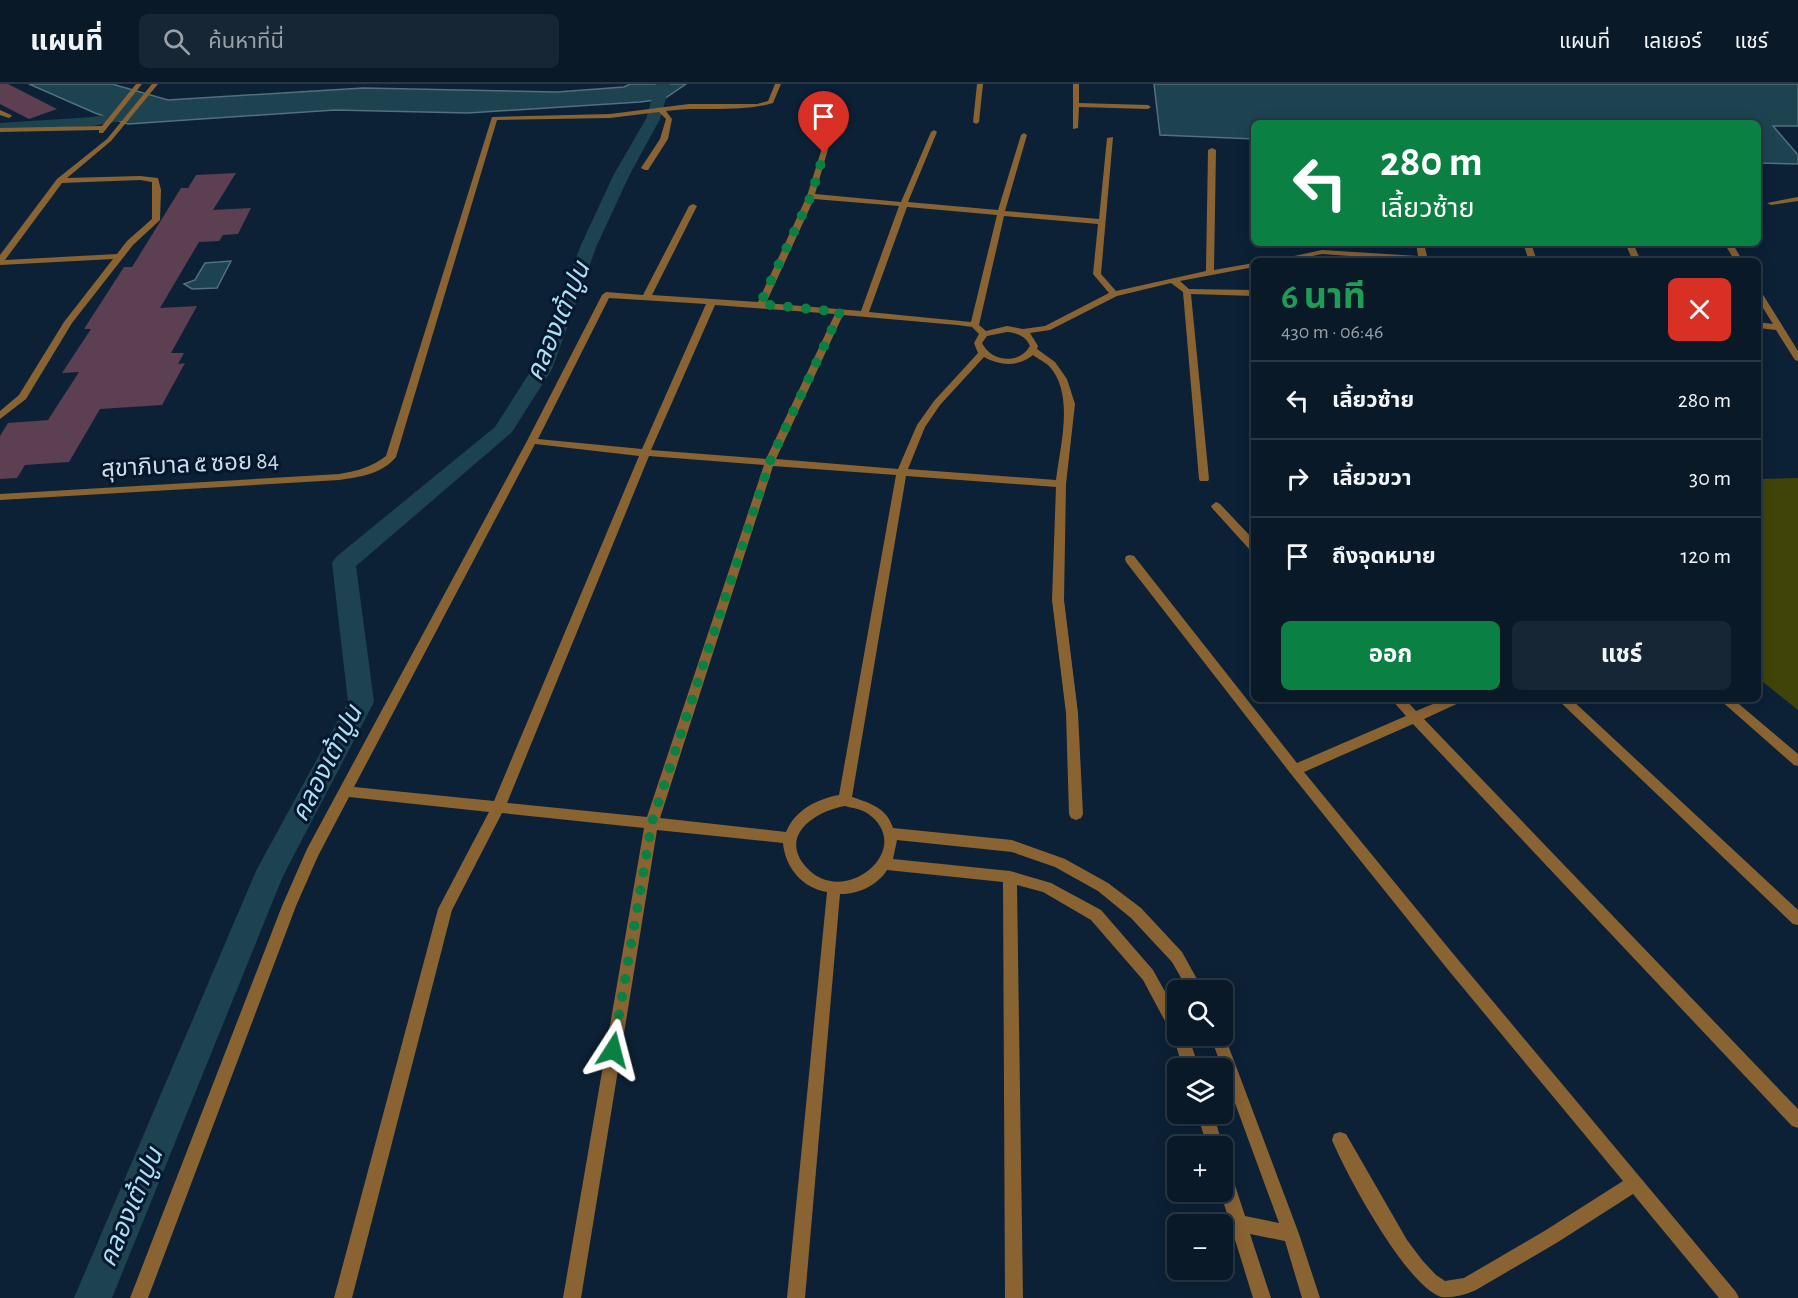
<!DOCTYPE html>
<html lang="th">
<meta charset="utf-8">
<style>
:root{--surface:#091928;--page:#172634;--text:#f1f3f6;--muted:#99a0a8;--line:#293845;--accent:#0b8043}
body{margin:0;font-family:"Alegreya Sans","Noto Sans Thai",sans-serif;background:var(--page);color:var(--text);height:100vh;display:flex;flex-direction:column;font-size:22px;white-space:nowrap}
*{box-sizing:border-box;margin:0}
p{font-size:20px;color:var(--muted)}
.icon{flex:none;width:33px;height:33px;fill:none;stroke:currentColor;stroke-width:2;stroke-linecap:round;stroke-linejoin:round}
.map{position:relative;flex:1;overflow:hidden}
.side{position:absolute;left:1251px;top:174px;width:510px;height:444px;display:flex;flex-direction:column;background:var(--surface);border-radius:9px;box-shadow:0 3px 15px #0003,0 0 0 2px var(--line)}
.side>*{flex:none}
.banner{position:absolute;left:1251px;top:36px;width:510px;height:126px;border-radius:9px;box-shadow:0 3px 15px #0003,0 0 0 2px var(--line);background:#0b8043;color:#fff;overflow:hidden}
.fabs{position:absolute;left:1167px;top:896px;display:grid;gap:12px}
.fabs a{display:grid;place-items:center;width:66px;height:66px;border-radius:9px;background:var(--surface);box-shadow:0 3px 15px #0003,0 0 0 2px var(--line);font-size:30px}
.pin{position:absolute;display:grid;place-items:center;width:51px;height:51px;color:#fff;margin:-62px -26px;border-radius:50% 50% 50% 0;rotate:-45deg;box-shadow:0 0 6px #0007}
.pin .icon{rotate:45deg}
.me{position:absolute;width:66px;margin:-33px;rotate:9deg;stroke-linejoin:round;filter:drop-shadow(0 0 4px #0008)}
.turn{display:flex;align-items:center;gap:21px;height:126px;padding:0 30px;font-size:27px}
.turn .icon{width:78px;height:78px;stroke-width:2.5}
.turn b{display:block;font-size:42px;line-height:51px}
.round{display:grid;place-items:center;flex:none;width:63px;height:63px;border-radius:9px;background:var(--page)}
.head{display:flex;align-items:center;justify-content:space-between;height:102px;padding:0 30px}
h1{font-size:36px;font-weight:700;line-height:45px;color:#1e9e55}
.primary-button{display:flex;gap:12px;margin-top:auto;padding:12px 30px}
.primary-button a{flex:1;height:69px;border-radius:9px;background:var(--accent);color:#fff;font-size:24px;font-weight:700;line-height:69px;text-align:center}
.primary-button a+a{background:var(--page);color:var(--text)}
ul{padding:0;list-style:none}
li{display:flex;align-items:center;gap:18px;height:78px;padding:0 30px;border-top:2px solid var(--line)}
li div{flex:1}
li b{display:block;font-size:22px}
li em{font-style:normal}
header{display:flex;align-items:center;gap:36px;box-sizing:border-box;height:84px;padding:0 30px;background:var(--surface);border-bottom:2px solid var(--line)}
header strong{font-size:28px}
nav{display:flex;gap:33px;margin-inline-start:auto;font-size:21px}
.search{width:420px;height:54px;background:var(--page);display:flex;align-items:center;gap:15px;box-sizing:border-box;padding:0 21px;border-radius:9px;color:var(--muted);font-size:22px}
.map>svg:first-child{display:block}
.green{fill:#414408}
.water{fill:#1d4351;stroke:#52707e;stroke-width:1.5}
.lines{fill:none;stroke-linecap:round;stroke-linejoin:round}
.canal{fill:#1d4351;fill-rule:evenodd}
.building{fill:#5c3f50}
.street{fill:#8a6333;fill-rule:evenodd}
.route{stroke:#0b8043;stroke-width:10;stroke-dasharray:0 18}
.labels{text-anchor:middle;stroke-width:6;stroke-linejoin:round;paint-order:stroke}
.street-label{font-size:24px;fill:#cddae8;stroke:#04172c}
.water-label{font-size:26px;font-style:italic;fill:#aadef3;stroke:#04172c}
</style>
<header>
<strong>แผนที่</strong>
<div class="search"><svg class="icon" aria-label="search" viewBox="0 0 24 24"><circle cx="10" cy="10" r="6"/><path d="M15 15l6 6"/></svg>ค้นหาที่นี่</div>
<nav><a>แผนที่</a><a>เลเยอร์</a><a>แชร์</a></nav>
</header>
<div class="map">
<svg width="1798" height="1214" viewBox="0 0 1798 1214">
<rect width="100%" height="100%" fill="#0c2136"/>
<path class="green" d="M1798 394V626L1758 594V395Z"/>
<g class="water">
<path d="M29 0H112L168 16 363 4 557 8 624 3 630 0H686L664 15 640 18 468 29 335 26 128 40 95 29Z"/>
<path d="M1154 0H1798V42H1773L1798 71V80L1758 79V39H1254V55L1160 51Z"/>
<path d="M231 177 217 204 192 205 184 200 195 196 205 179Z"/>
</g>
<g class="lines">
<g class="canal">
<path d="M656 0H670L660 35 630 90 597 161 552 285 512 348 356 482 374 618 283 792 112 1214H74L256 787 348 618 332 479 336 473 495 343 532 285 581 161 614 90 646 35Z"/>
<path d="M149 24 156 28 154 31 93 42 0 47V39L93 33Z"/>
</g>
</g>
<g class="building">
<path d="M0 0H8L57 25 29 35 0 20Z"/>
<path d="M236 89 213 126 251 124 238 150 223 151 219 157 199 158 160 224 197 222 171 269H184L178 280 185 279 162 321 100 325 69 378 25 381 17 394 0 395V352L8 339 48 336 79 288 62 289 91 245H84L124 183H132L181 104H188L196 91Z"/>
</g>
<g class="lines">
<g class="street">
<path d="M136 0H142L103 49H99V46L0 48V44L102 42Z"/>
<path d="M152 0H158L111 57 67 94 140 92 158 94 161 106 160 136 133 161 72 239 26 315 0 335V327L19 311 64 238 113 175 0 181V171L57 95 107 55ZM140 96 152 98V135L127 157 117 170 5 176 62 99Z"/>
<path d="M775 0H781L773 19C739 29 701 22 666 27L672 35 668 55 648 86H645L641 84 660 55 666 35 659 28 610 34 497 36 396 373C382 390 360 393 339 396L0 416V410L339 390C357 387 372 383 386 372L492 33 610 30 689 20H757L768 17Z"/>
<path d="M977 0H983L979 38 976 40 973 38Z"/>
<path d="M1073 0H1079V19L1148 21 1151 23 1148 25 1079 23 1078 44 1073 45Z"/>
<path d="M0 26 11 31 12 32 9 34 0 31Z"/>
<path d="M830 46 833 48 815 110 901 118 931 48 934 46 937 48 908 118 998 126 1021 51 1024 49 1027 51 1005 127 1099 135 1107 54 1113 53 1101 190 1116 207 1206 187 1208 66 1212 64 1216 66 1214 186 1254 179V183L1180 197 1189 205 1254 206V212L1191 210 1209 395 1208 397H1200L1199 395 1183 208 1171 199 1117 212 1050 246 1030 249 1038 262 1037 265 1055 278 1067 295 1075 320 1066 400 1064 516 1078 629 1083 730 1081 734 1076 736 1071 734 1069 730 1066 629 1052 516 1056 403 906 392 852 713C870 719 887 724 893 744L1012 756 1065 775 1108 799 1141 824 1182 868 1203 906H1188L1172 878 1131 834 1098 807 1055 783 1012 768 897 756 893 775 1010 787 1051 799 1101 826 1153 886 1178 931V951H1188L1199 984H1183L1173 952 1143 896 1091 836 1043 808 1017 801 1023 1214H1005L1003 798 887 786C878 801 857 811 840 810L805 1214H787L827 808C802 804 785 783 783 759L657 746 581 1214H563L644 744 502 729 452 826 352 1214H334L438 825 489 728 349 713 318 772 296 822 148 1214H130L282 822 307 765 527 357 602 211 606 208 643 211 689 122 693 120 697 122 652 211 758 218 807 112 827 48ZM814 115 899 122 861 227 766 219ZM907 123 997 131 971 238 869 228ZM1004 132 1098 140 1093 190 1109 209 1045 242 1023 245 1007 242 986 247 979 241ZM609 214 706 220 642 365 538 355ZM715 221 835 230 766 375 651 366ZM843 231 957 241 972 243 979 250 974 259 978 269 934 317 917 341 898 385 776 375ZM1007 248C1017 249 1026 252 1030 262 1019 281 991 278 982 259L987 252ZM1033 271C1038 275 1045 278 1049 282 1075 310 1060 362 1056 396L908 385 925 343 940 321 984 273C1000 282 1018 283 1033 271ZM535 360 639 372 494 717 354 703ZM649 372 764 381 647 733 507 719ZM773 382 896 391 839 711C817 715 795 726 786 748L660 734ZM845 722C852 724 861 725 867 729 918 764 844 826 806 783 778 751 816 727 845 722Z"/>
<path d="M1798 113V117L1771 121 1767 119Z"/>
<path d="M1416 159H1424L1427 172 1460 175 1464 177H1421L1322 170 1288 177H1271L1322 166 1418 172Z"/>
<path d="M1523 159H1531L1537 177H1529Z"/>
<path d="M1625 159H1633L1641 177H1633Z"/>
<path d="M1724 159H1732L1743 177H1735Z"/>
<path d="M1758 206 1762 209 1798 267V277L1795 276 1776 246 1758 244V238L1773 240 1758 216Z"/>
<path d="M1216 418 1220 420 1254 456V467L1250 466 1212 424 1211 422Z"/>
<path d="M1130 471 1134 472 1297 679 1406 632 1391 615H1405L1416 627 1445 615H1463L1461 618 1424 635 1798 1025V1044L1792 1042 1413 640 1304 688 1455 872 1736 1208 1739 1214H1719L1633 1110 1558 1158 1476 1206C1465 1211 1453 1214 1441 1213 1406 1201 1347 1092 1332 1056L1334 1050 1340 1048 1346 1050 1407 1156 1422 1176 1436 1191 1445 1197 1464 1194 1546 1146 1623 1097 1445 882 1291 690 1126 478 1125 475 1126 472Z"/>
<path d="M1557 615H1571L1798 826V841L1793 840Z"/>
<path d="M1719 615H1733L1798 670V682L1794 681Z"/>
<path d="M1222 945 1299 1150 1320 1214H1302L1285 1157 1250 1150 1271 1214H1253L1220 1107H1222V1078L1228 1080 1230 1086 1245 1132 1279 1139 1210 951H1222Z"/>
<path d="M1197 1029H1213L1223 1062 1222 1063 1207 1062Z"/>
</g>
</g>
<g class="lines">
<path class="route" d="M613 966 652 738 770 377 840 228 760 220 811 112 824 69"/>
</g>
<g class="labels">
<g class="street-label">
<text transform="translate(190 380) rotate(-3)" y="8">สุขาภิบาล ๕ ซอย 84</text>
</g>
<g class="water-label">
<text transform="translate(557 237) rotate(-67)" y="9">คลองเต้าปูน</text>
<text transform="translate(326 679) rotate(-63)" y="9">คลองเต้าปูน</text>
<text transform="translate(130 1123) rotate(-67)" y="9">คลองเต้าปูน</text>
</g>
</g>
</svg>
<div class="fabs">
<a><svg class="icon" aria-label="search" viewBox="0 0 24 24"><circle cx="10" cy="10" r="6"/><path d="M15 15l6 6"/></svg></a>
<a><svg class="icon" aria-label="layers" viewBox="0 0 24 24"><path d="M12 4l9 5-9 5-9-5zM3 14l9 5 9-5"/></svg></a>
<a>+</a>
<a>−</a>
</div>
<div class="pin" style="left:824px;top:69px;background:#d93025"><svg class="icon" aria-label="arrive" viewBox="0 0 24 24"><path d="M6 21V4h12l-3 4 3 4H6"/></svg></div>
<svg class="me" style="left:613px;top:966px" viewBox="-20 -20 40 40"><path d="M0-17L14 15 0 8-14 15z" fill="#0b8043" stroke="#fff" stroke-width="4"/></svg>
<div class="banner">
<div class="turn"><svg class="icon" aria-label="left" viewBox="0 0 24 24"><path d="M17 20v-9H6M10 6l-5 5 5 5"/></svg><div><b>280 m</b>เลี้ยวซ้าย</div></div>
</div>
<section class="side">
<div class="head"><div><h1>6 นาที</h1><p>430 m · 06:46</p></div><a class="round" style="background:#d93025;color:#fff"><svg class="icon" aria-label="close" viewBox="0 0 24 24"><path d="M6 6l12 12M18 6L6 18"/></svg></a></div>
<ul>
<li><svg class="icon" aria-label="left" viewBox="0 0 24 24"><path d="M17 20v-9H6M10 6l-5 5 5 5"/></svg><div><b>เลี้ยวซ้าย</b></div><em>280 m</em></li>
<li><svg class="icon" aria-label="right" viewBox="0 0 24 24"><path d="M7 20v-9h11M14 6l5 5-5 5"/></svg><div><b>เลี้ยวขวา</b></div><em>30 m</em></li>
<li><svg class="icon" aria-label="arrive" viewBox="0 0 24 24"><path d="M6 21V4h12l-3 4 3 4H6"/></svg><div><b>ถึงจุดหมาย</b></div><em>120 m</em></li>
</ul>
<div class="primary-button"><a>ออก</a><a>แชร์</a></div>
</section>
</div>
